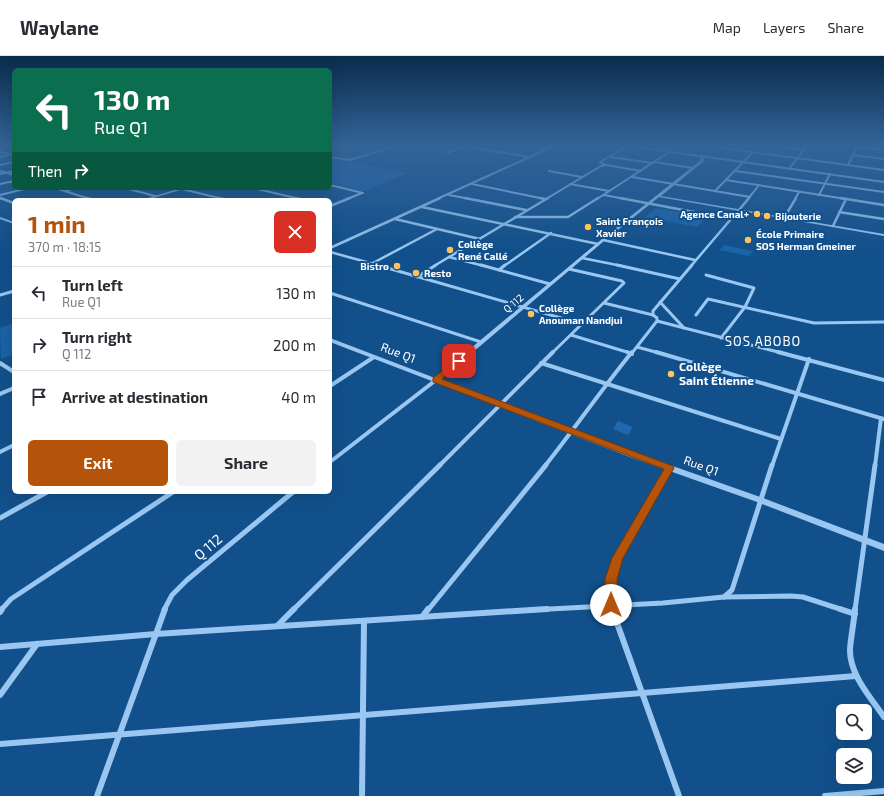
<!DOCTYPE html>
<meta charset="utf-8">
<style>
:root{--surface:#fff;--page:#f2f2f3;--text:#2b2b33;--muted:#7c7c81;--line:#e1e1e2;--accent:#b45309}
body{margin:0;font-family:"Exo 2",sans-serif;background:var(--page);color:var(--text);height:100vh;display:flex;flex-direction:column;font-size:15px;white-space:nowrap}
*{box-sizing:border-box;margin:0}
p{font-size:13px;color:var(--muted)}
.icon{flex:none;width:22px;height:22px;fill:none;stroke:currentColor;stroke-width:2;stroke-linecap:round;stroke-linejoin:round}
.map{position:relative;flex:1;overflow:hidden}
.details{position:absolute;left:12px;top:142px;width:320px;height:296px;display:flex;flex-direction:column;background:var(--surface);border-radius:6px;box-shadow:0 4px 16px #0002}
.details>*{flex:none}
.guide{position:absolute;left:12px;top:12px;width:320px;height:122px;border-radius:6px;box-shadow:0 4px 16px #0002;background:#0b6e4f;color:#fff;overflow:hidden}
.tools{position:absolute;left:836px;top:648px;display:grid;gap:8px}
.tools a{display:grid;place-items:center;width:36px;height:36px;border-radius:6px;background:var(--surface);box-shadow:0 4px 16px #0002;font-size:20px}
.pin{position:absolute;display:grid;place-items:center;width:34px;height:34px;color:#fff;margin:-17px;border-radius:8px;box-shadow:0 2px 6px #0006}
.me{position:absolute;width:44px;margin:-22px;rotate:0deg;stroke-linejoin:round;filter:drop-shadow(0 0 3px #0008)}
.turn{display:flex;align-items:center;gap:14px;height:84px;padding:0 16px;font-size:18px}
.turn .icon{width:52px;height:52px;stroke-width:2.5}
.turn b{display:block;font-size:28px;line-height:34px}
.then{display:flex;align-items:center;height:38px;padding:0 16px;background:#0003;gap:8px;font-size:15px}
.round{display:grid;place-items:center;flex:none;width:42px;height:42px;border-radius:6px;background:var(--page)}
.overview{display:flex;align-items:center;justify-content:space-between;height:68px;padding:0 16px}
h1{font-size:24px;font-weight:700;line-height:30px;color:var(--accent)}
.primary-button{display:flex;gap:8px;margin-top:auto;padding:8px 16px}
.primary-button a{flex:1;height:46px;border-radius:6px;background:var(--accent);color:#fff;font-size:16px;font-weight:700;line-height:46px;text-align:center}
.primary-button a+a{background:var(--page);color:var(--text)}
ul{padding:0;list-style:none}
li{display:flex;align-items:center;gap:12px;height:52px;padding:0 16px;border-top:1px solid var(--line)}
li div{flex:1}
li b{display:block;font-size:15px}
li em{font-style:normal}
header{display:flex;align-items:center;gap:24px;box-sizing:border-box;height:56px;padding:0 20px;background:var(--surface);border-bottom:1px solid var(--line)}
header strong{font-size:19px}
nav{display:flex;gap:22px;margin-inline-start:auto;font-size:14px}
.map>svg:first-child{display:block}
.green{fill:#1a63a5}
.building{fill:#2068ab}
.lines{fill:none;stroke-linecap:round;stroke-linejoin:round}
.minor-far5{stroke:#99c7f1;stroke-width:2}
.minor-far4{stroke:#99c7f1;stroke-width:2.5}
.minor-far3{stroke:#99c7f1;stroke-width:3}
.minor-far2{stroke:#99c7f1;stroke-width:4}
.minor-far1{stroke:#99c7f1;stroke-width:5}
.minor{stroke:#99c7f1;stroke-width:6}
.tertiary{fill:#99c7f1;fill-rule:evenodd}
.route{fill:#b45309;stroke:#753606}
.poi-dot{fill:#ffc359;stroke:#12508b;stroke-width:1.5}
.labels{text-anchor:middle;stroke-width:4;stroke-linejoin:round;paint-order:stroke}
.far-poi-label{font-size:10px;font-weight:bold;fill:#fff;stroke:#12508b;text-anchor:start}
.far-street-label{font-size:10px;fill:#fff;stroke:#12508b}
.street-label{font-size:12px;fill:#fff;stroke:#12508b}
.poi-label{font-size:12px;font-weight:bold;fill:#fff;stroke:#12508b;text-anchor:start}
.neighbourhood-label{font-size:13px;letter-spacing:1px;fill:#fff;stroke:#12508b}
.near-street-label{font-size:14px;fill:#fff;stroke:#12508b}
</style>
<header>
<strong>Waylane</strong>
<nav><a>Map</a><a>Layers</a><a>Share</a></nav>
</header>
<div class="map">
<svg width="884" height="740" viewBox="0 0 884 740">
<rect width="100%" height="100%" fill="#12508b"/>
<g class="green">
<path d="M330 102 408 117 364 135 330 127Z"/>
<path d="M656 152 707 161 697 171 645 161Z"/>
<path d="M724 189 753 195 749 200 719 194Z"/>
<path d="M14 267V298L1 303 0 272Z"/>
</g>
<path class="building" d="M618 365 633 371 628 379 613 373Z"/>
<g class="lines">
<g class="minor-far5">
<path d="M461 90 530 101"/>
<path d="M527 90 546 93"/>
<path d="M628 90 600 106 606 109 641 115"/>
<path d="M708 90 884 114"/>
<path d="M777 90 804 94"/>
<path d="M849 90 884 94"/>
<path d="M0 93 14 91"/>
<path d="M664 95 673 90"/>
<path d="M0 96 14 99"/>
<path d="M448 97 464 90"/>
<path d="M853 99 884 103"/>
<path d="M700 100 884 126"/>
<path d="M0 101 8 99"/>
<path d="M330 101 350 104 396 90"/>
<path d="M610 101 652 107"/>
<path d="M654 106 693 112"/>
<path d="M0 109 14 106"/>
<path d="M848 109 857 91"/>
<path d="M789 113 807 90"/>
<path d="M0 115 14 119"/>
<path d="M549 115 582 121"/>
<path d="M735 115 884 136"/>
<path d="M0 118 14 115"/>
<path d="M632 121 750 141"/>
<path d="M726 124 846 143"/>
<path d="M0 128 14 125"/>
<path d="M472 128 545 143"/>
<path d="M570 128 609 135"/>
<path d="M330 129 363 137"/>
<path d="M55 132 90 143"/>
<path d="M125 132 155 140"/>
<path d="M253 132 300 143"/>
<path d="M182 133 223 143"/>
<path d="M65 135 76 132"/>
<path d="M715 135 753 96"/>
<path d="M0 139 28 132"/>
<path d="M449 139 470 143"/>
<path d="M604 139 625 143"/>
<path d="M819 139 830 118"/>
<path d="M0 142 3 143"/>
<path d="M347 143 362 137"/>
<path d="M437 143 554 90"/>
<path d="M546 143 601 110 606 109"/>
<path d="M597 143 669 96"/>
<path d="M748 143 759 129"/>
<path d="M795 143 799 136"/>
</g>
<g class="minor-far4">
<path d="M0 142 14 147"/>
<path d="M87 142 93 144"/>
<path d="M219 142 227 144"/>
<path d="M296 142 304 144"/>
<path d="M465 142 526 154"/>
<path d="M540 142 545 143"/>
<path d="M620 142 731 163 691 210"/>
<path d="M840 142 884 149"/>
<path d="M330 150 350 142"/>
<path d="M422 151 598 188"/>
<path d="M739 154 749 142"/>
<path d="M839 156 884 163"/>
<path d="M515 161H568L598 142"/>
<path d="M784 162 796 142"/>
<path d="M395 163 480 183"/>
<path d="M833 170 846 143"/>
<path d="M603 184 695 204"/>
<path d="M330 192 440 142"/>
<path d="M330 196 381 210"/>
<path d="M449 201 484 210"/>
<path d="M582 202 622 210"/>
<path d="M371 208 437 173"/>
<path d="M434 210 548 142"/>
<path d="M504 210 551 177"/>
</g>
<g class="minor-far3">
<path d="M377 209 582 268"/>
<path d="M481 209 550 228"/>
<path d="M617 209 680 223"/>
<path d="M499 214 505 209"/>
<path d="M706 219 754 232 745 251 721 282"/>
<path d="M417 221 436 209"/>
<path d="M330 237 481 286"/>
<path d="M0 239 14 235"/>
<path d="M660 246 684 272"/>
<path d="M604 247 653 259"/>
<path d="M696 259 708 243 814 267 884 266"/>
<path d="M657 265 782 297"/>
<path d="M571 279 630 297"/>
<path d="M637 291 659 297"/>
<path d="M552 297 624 227 622 225 569 213"/>
<path d="M632 297 657 265V262L653 259V255L692 209"/>
</g>
<g class="minor-far2">
<path d="M627 296 632 298"/>
<path d="M656 296 884 363"/>
<path d="M778 296 884 324"/>
<path d="M0 307 14 316"/>
<path d="M541 307 781 383"/>
<path d="M330 330 374 301"/>
<path d="M0 338 14 332"/>
<path d="M0 396 14 389"/>
<path d="M330 406 436 324"/>
<path d="M439 410 553 296"/>
<path d="M545 410C575 372 602 333 632 296"/>
<path d="M772 410 809 303"/>
<path d="M875 410 881 362"/>
</g>
<g class="minor-far1">
<path d="M0 462 47 436"/>
<path d="M724 541 732 534 772 409"/>
<path d="M1 554 11 543 173 436"/>
<path d="M164 554 172 539 187 524 293 436"/>
<path d="M293 554 440 409"/>
<path d="M428 554 546 409"/>
<path d="M531 554 663 547 724 541 791 540 803 541 843 554"/>
<path d="M613 554 611 549V523L618 502 669 412"/>
<path d="M855 554 875 409"/>
</g>
<g class="minor">
<path d="M612 553 679 740"/>
<path d="M840 553 855 558"/>
<path d="M855 553C854 566 851 580 850 593 849 618 871 642 884 661"/>
<path d="M0 556 2 553"/>
<path d="M422 561 428 553"/>
<path d="M277 570 294 553"/>
<path d="M0 591 156 578 547 553"/>
<path d="M0 639 37 588"/>
<path d="M0 688 856 620"/>
<path d="M97 740 165 553"/>
<path d="M362 740 364 565"/>
<path d="M825 740 884 735"/>
</g>
<g class="tertiary">
<path d="M626 90H635L700 99 704 103V105L661 140 884 178V180L659 141 604 185 440 324 636 397 763 442 884 488V495L757 446 630 401 330 286V282L435 322 602 183 701 104 699 101Z"/>
<path d="M181 132H187L147 144H141Z"/>
<path d="M0 161 14 166V168L0 163Z"/>
</g>
</g>
<linearGradient id="sky" x2="0" y2="1"><stop stop-color="#0a2c4c"/><stop offset="0.46" stop-color="#336498"/><stop offset="1" stop-color="#336498" stop-opacity="0"/></linearGradient>
<rect width="884" height="194" fill="url(#sky)"/>
<path class="route" d="M459 302 461 303V306L442 323 673 410 674 412 623 502 617 523 618 549 616 553 611 555 607 553 605 549V523L612 502 664 413 433 326V322Z"/>
<g class="poi-dot">
<circle cx="757" cy="158" r="4"/>
<circle cx="767" cy="160" r="4"/>
<circle cx="588" cy="171" r="4"/>
<circle cx="748" cy="184" r="4"/>
<circle cx="450" cy="194" r="4"/>
<circle cx="397" cy="210" r="4"/>
<circle cx="416" cy="217" r="4"/>
<circle cx="531" cy="258" r="4"/>
<circle cx="671" cy="318" r="4"/>
</g>
<g class="labels">
<g class="far-poi-label">
<text x="749" y="162" text-anchor="end">Agence Canal+</text>
<text x="775" y="164">Bijouterie</text>
<text x="596" y="169">Saint François<tspan x="596" dy="12">Xavier</tspan></text>
<text x="756" y="182">École Primaire<tspan x="756" dy="12">SOS Herman Gmeiner</tspan></text>
<text x="458" y="192">Collège<tspan x="458" dy="12">René Callé</tspan></text>
<text x="389" y="214" text-anchor="end">Bistro</text>
<text x="424" y="221">Resto</text>
<text x="539" y="256">Collège<tspan x="539" dy="12">Anouman Nandjui</tspan></text>
</g>
<g class="far-street-label">
<text transform="translate(513 247) rotate(-40)" y="4">Q 112</text>
</g>
<g class="street-label">
<text transform="translate(398 297) rotate(21)" y="4">Rue Q1</text>
<text transform="translate(701 410) rotate(20)" y="4">Rue Q1</text>
</g>
<g class="poi-label">
<text x="679" y="315">Collège<tspan x="679" dy="14">Saint Étienne</tspan></text>
</g>
<g class="neighbourhood-label">
<text x="763" y="290">SOS ABOBO</text>
</g>
<g class="near-street-label">
<text transform="translate(208 491) rotate(-40)" y="5">Q 112</text>
</g>
</g>
</svg>
<div class="tools">
<a><svg class="icon" aria-label="search" viewBox="0 0 24 24"><circle cx="10" cy="10" r="6"/><path d="M15 15l6 6"/></svg></a>
<a><svg class="icon" aria-label="layers" viewBox="0 0 24 24"><path d="M12 4l9 5-9 5-9-5zM3 14l9 5 9-5"/></svg></a>
</div>
<div class="pin" style="left:459px;top:305px;background:#d93025"><svg class="icon" aria-label="arrive" viewBox="0 0 24 24"><path d="M6 21V4h12l-3 4 3 4H6"/></svg></div>
<svg class="me" style="left:611px;top:549px" viewBox="-20 -20 40 40"><circle r="19" fill="#fff"/><path d="M0-13L10 11 0 6-10 11z" fill="#b45309"/></svg>
<div class="guide">
<div class="turn"><svg class="icon" aria-label="left" viewBox="0 0 24 24"><path d="M17 20v-9H6M10 6l-5 5 5 5"/></svg><div><b>130 m</b>Rue Q1</div></div>
<div class="then">Then<svg class="icon" aria-label="right" viewBox="0 0 24 24"><path d="M7 20v-9h11M14 6l5 5-5 5"/></svg></div>
</div>
<section class="details">
<div class="overview"><div><h1>1 min</h1><p>370 m · 18:15</p></div><a class="round" style="background:#d93025;color:#fff"><svg class="icon" aria-label="close" viewBox="0 0 24 24"><path d="M6 6l12 12M18 6L6 18"/></svg></a></div>
<ul>
<li><svg class="icon" aria-label="left" viewBox="0 0 24 24"><path d="M17 20v-9H6M10 6l-5 5 5 5"/></svg><div><b>Turn left</b><p>Rue Q1</p></div><em>130 m</em></li>
<li><svg class="icon" aria-label="right" viewBox="0 0 24 24"><path d="M7 20v-9h11M14 6l5 5-5 5"/></svg><div><b>Turn right</b><p>Q 112</p></div><em>200 m</em></li>
<li><svg class="icon" aria-label="arrive" viewBox="0 0 24 24"><path d="M6 21V4h12l-3 4 3 4H6"/></svg><div><b>Arrive at destination</b></div><em>40 m</em></li>
</ul>
<div class="primary-button"><a>Exit</a><a>Share</a></div>
</section>
</div>
